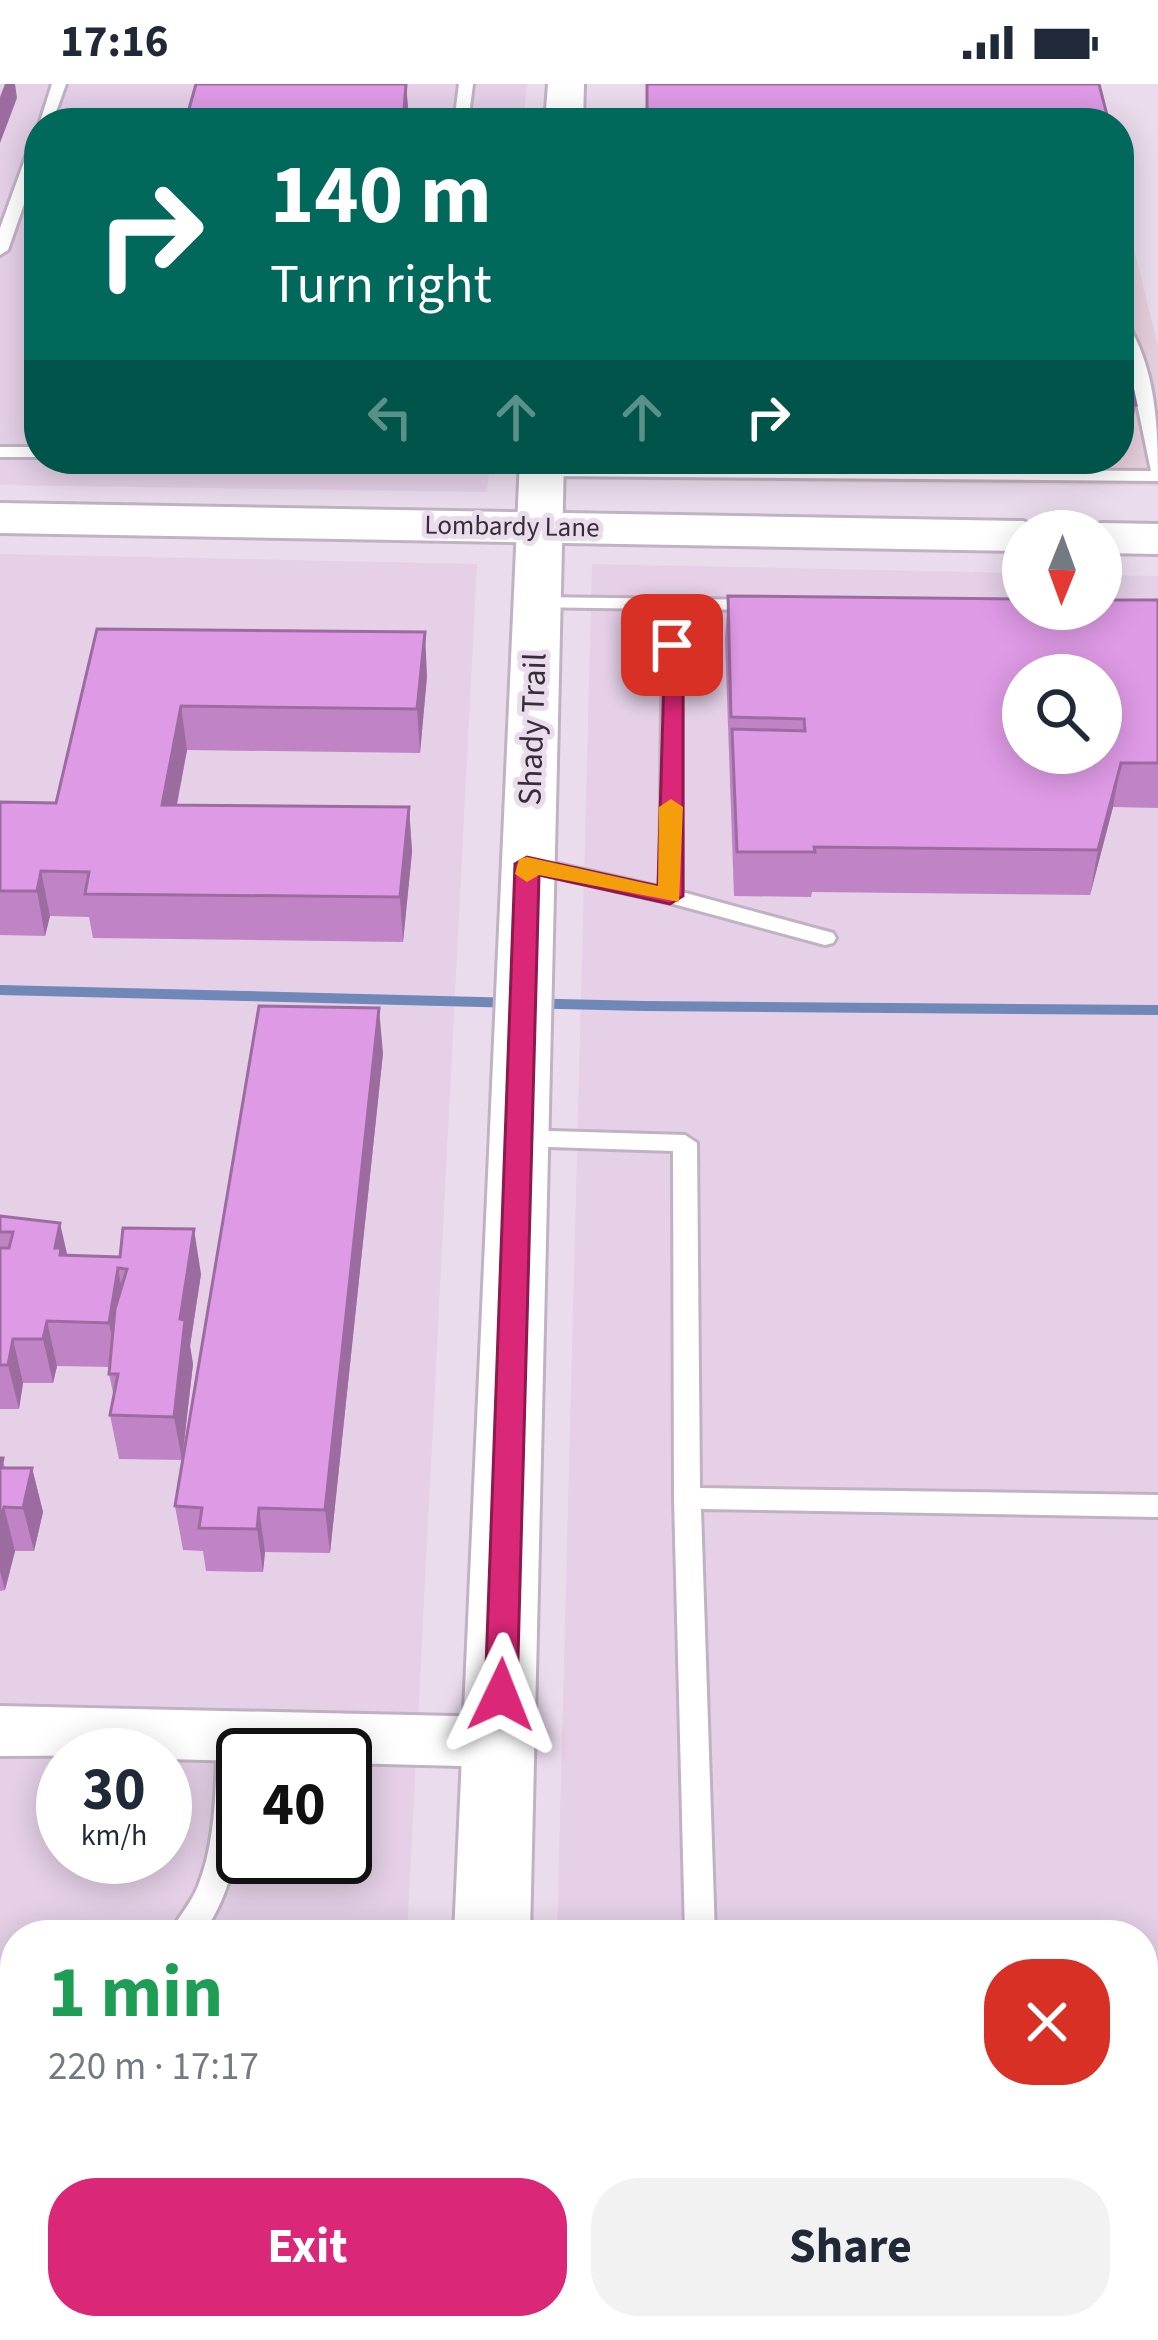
<!DOCTYPE html>
<meta charset="utf-8">
<style>
:root{--surface:#fff;--page:#f2f2f3;--text:#1f2937;--muted:#747a83;--accent:#db2777}
body{margin:0;font-family:"Source Sans 3",sans-serif;background:var(--page);color:var(--text);height:100vh;display:flex;flex-direction:column;font-size:45px;white-space:nowrap}
*{box-sizing:border-box;margin:0}
p{font-size:39px;color:var(--muted)}
.icon{flex:none;width:66px;height:66px;fill:none;stroke:currentColor;stroke-width:2;stroke-linecap:round;stroke-linejoin:round}
.map{position:relative;flex:1;overflow:hidden}
.side{position:absolute;left:0px;top:1836px;width:1158px;height:420px;display:flex;flex-direction:column;background:var(--surface);border-radius:48px 48px 0 0;box-shadow:0 6px 30px #0003}
.side>*{flex:none}
.top-card{position:absolute;left:24px;top:24px;width:1110px;height:366px;border-radius:48px;box-shadow:0 6px 30px #0003;background:#00695c;color:#fff;overflow:hidden}
.needle{width:78px;rotate:181deg}
.tools{position:absolute;left:1002px;top:426px;display:grid;gap:24px}
.tools a{display:grid;place-items:center;width:120px;height:120px;border-radius:50%;background:var(--surface);box-shadow:0 6px 30px #0003;font-size:60px}
.speed{position:absolute;left:36px;top:1644px;display:flex;gap:24px;font-size:60px;font-weight:700;text-align:center}
.speed>*{display:grid;place-content:center;width:156px;height:156px;border-radius:50%;background:var(--surface);box-shadow:0 6px 30px #0003;line-height:1}
.speed small{font-size:30px;font-weight:400}
.speed .limit{border:6px solid #111;border-radius:18px;background:#fff;color:#111}
.pin{position:absolute;display:grid;place-items:center;width:102px;height:102px;color:#fff;margin:-51px;border-radius:24px;box-shadow:0 6px 18px #0006}
.me{position:absolute;width:132px;margin:-66px;rotate:2deg;stroke-linejoin:round;filter:drop-shadow(0 0 9px #0008)}
.turn{display:flex;align-items:center;gap:42px;height:252px;padding:0 48px;font-size:54px}
.turn .icon{width:156px;height:156px;stroke-width:2.5}
.turn b{display:block;font-size:84px;line-height:102px}
.lanes{display:flex;align-items:center;height:114px;padding:0 48px;background:#0003;justify-content:center;gap:60px;direction:ltr}
.lanes .off{opacity:.35}
.round{display:grid;place-items:center;flex:none;width:126px;height:126px;border-radius:48px;background:var(--page)}
.headline{display:flex;align-items:center;justify-content:space-between;height:204px;padding:0 48px}
h1{font-size:72px;font-weight:700;line-height:90px;color:#1e9e55}
.action{display:flex;gap:24px;margin-top:auto;padding:24px 48px}
.action a{flex:1;height:138px;border-radius:48px;background:var(--accent);color:#fff;font-size:48px;font-weight:700;line-height:138px;text-align:center}
.action a+a{background:var(--page);color:var(--text)}
.status{display:flex;justify-content:space-between;align-items:center;height:84px;padding:0 60px;background:var(--surface);direction:ltr}
.status svg{height:33px;fill:currentColor}
.map>svg:first-child{display:block}
.commercial{fill:#e7d0dd}
.built{fill:#e5d0e7;fill-rule:evenodd}
.lines{fill:none;stroke-linecap:round;stroke-linejoin:round}
.stream{fill:#7088b8;fill-rule:evenodd}
.service-casing{stroke:#c1b2c3;stroke-width:6}
.minor-casing{stroke:#c1b2c3;stroke-width:6}
.tertiary-casing{stroke:#c1b2c3;stroke-width:6}
.secondary-casing{stroke:#c1b2c3;stroke-width:6}
.service{fill:#fff;fill-rule:evenodd}
.minor{fill:#fff;fill-rule:evenodd}
.tertiary{fill:#fff;fill-rule:evenodd}
.secondary{fill:#fff;fill-rule:evenodd}
.wall{fill:#c084c6}
.shaded-wall{fill:#9c6ca1}
.building{fill:#df9ae6;stroke:#9c6ca1;stroke-width:3;fill-rule:evenodd}
.route{fill:#db2777;stroke:#8e194d;stroke-width:3}
.slow{fill:#f59e0b}
.labels{text-anchor:middle;stroke-width:10;stroke-linejoin:round;paint-order:stroke}
.far-street-label{font-size:27px;fill:#342e35;stroke:#ebdced}
.street-label{font-size:33px;fill:#342e35;stroke:#ebdced}
</style>
<div class="status"><b>17:16</b><svg viewBox="0 0 49 12"><path d="M0 12V9h3v3zM5 12V6h3v6zM10 12V3h3v9zM15 12V0h3v12zM26 1h20v11H26zM47 4h2v5h-2z"/></svg></div>
<div class="map">
<svg width="1158" height="2256" viewBox="0 0 1158 2256">
<rect width="100%" height="100%" fill="#ebdced"/>
<path class="commercial" d="M1119 106 1158 262V402L629 396V375H1119Z"/>
<g class="built">
<path d="M0 0H527L523 39H39V375H490L487 408 0 401Z"/>
<path d="M0 470 477 480 407 1851H15V2241H387V2256H0ZM63 1671H165V1773H63ZM243 1671H345V1773H243Z"/>
<path d="M592 480 1023 489V525H1101V491L1158 492V2256H546L547 2241H1143V1851H557ZM1023 591H1101V669H1023Z"/>
</g>
<g class="lines">
<path class="stream" d="M0 901 643 917 1158 921V931L643 927 0 911Z"/>
<defs>
<g id="service">
<path d="M52 0H66L52 39 39 41Z"/>
<path d="M459 0H473L468 39H454Z"/>
<path d="M39 52V77L8 166 0 171V144L32 56Z"/>
<path d="M1119 235 1125 236C1156 283 1158 342 1158 397L542 392 536 391V383L344 380 335 375H549L548 382 1151 387 1125 262 1119 253Z"/>
<rect x="0" y="363" width="39" height="10"/>
<path d="M535 513 764 516 766 520 757 526 682 525V808L833 849 836 854 833 859 825 861 670 819 520 785 516 780 527 773 660 803 663 525 528 523V515Z"/>
<path d="M518 1046 685 1051 697 1059 700 1404 1158 1411V1433L701 1425 715 1851H685L674 1414 673 1067 518 1062 506 1054Z"/>
<path d="M232 1640 242 1643 246 1652C243 1717 244 1793 202 1851H169C177 1834 191 1820 198 1802 217 1755 215 1702 218 1652L222 1643Z"/>
<path d="M1143 2141 1158 2142V2174L1143 2173Z"/>
<path d="M68 2241H102L107 2256H73Z"/>
<path d="M656 2241H690L691 2256H657Z"/>
</g>
<path id="minor" d="M0 1622 499 1633 519 1641 527 1658 519 1675 499 1683 345 1679V1671H243V1677L165 1675V1671L0 1672Z"/>
<g id="tertiary">
<path d="M548 0H584L583 39H545Z"/>
<path d="M520 375H564L530 1851H454Z"/>
<rect x="435" y="2241" width="84" height="15"/>
</g>
<g id="secondary">
<path d="M0 419 1023 437 1045 447H1023V467L0 449Z"/>
<path d="M1101 439 1158 440V470L1101 469V447H1081Z"/>
</g>
</defs>
<use href="#service" class="service-casing"/>
<use href="#minor" class="minor-casing"/>
<use href="#tertiary" class="tertiary-casing"/>
<use href="#secondary" class="secondary-casing"/>
<use href="#service" class="service"/>
<use href="#minor" class="minor"/>
<use href="#tertiary" class="tertiary"/>
<use href="#secondary" class="secondary"/>
</g>
<g class="wall">
<path d="M1119 120H1129L1123 161H1119Z"/>
<path d="M1119 243 1136 321 1130 356H1119Z"/>
<path d="M728 512 1158 516V724L1113 723 1090 811 812 808 811 813 734 812 725 556Z"/>
<path d="M97 545 427 592 420 669 187 666 177 721 409 723 412 768 403 858 93 854 89 833 50 832 45 852 0 851V718L56 719Z"/>
<path d="M383 969 330 1469 265 1468 263 1488 206 1487 203 1467 183 1466 175 1422Z"/>
<path d="M0 1132 67 1171 201 1190 190 1262 193 1280 182 1376 119 1375 110 1331 114 1313 109 1290 110 1283 57 1282 53 1299H23L19 1325H0Z"/>
<path d="M0 1374 6 1384H32L43 1428 34 1467H15L5 1506 0 1507Z"/>
<path d="M806 2241H1143L1158 2256H807Z"/>
</g>
<g class="shaded-wall">
<path d="M5 0H15L17 14 0 59V13Z"/>
<path d="M406 0 408 22 407 39H403Z"/>
<path d="M425 548 427 592 420 669 417 625Z"/>
<path d="M181 622 187 666 168 766 162 721Z"/>
<path d="M1121 679 1113 723 1090 811 1098 766Z"/>
<path d="M409 723 412 768 403 858 400 813Z"/>
<path d="M41 787 50 832 45 852 37 807Z"/>
<path d="M379 924 383 969 330 1469 325 1426Z"/>
<path d="M60 1139 70 1183 55 1164Z"/>
<path d="M194 1145 201 1190 190 1262 193 1280 182 1376 174 1333 180 1235Z"/>
<path d="M118 1184 126 1228 118 1283 109 1239Z"/>
<path d="M47 1237 57 1282 53 1299 43 1255Z"/>
<path d="M13 1255 23 1299 19 1325 8 1281Z"/>
<path d="M32 1384 43 1428 34 1467 23 1424Z"/>
<path d="M4 1423 15 1467 5 1506 0 1487V1438Z"/>
<path d="M259 1424 265 1468 263 1488 257 1445Z"/>
<path d="M15 2058V2172L0 2256V2142Z"/>
</g>
<g class="building">
<path d="M196 0H406L403 39H185Z"/>
<path d="M647 0H1099L1109 39H647Z"/>
<path d="M1119 80 1129 120H1119Z"/>
<path d="M1119 243 1136 321H1119Z"/>
<path d="M728 512 1023 515V525H1101V516H1158V679H1121L1098 766 814 763 815 768H737L732 645 805 647 804 635 731 633ZM1023 591H1101V669H1023Z"/>
<path d="M97 545 425 548 417 625 181 622 162 721 409 723 400 813 85 810 89 788 41 787 37 807H0V718L56 719Z"/>
<path d="M259 922 379 924 325 1426 259 1424 257 1445 199 1444 202 1424 175 1422Z"/>
<path d="M0 1132 60 1139 55 1164H61L60 1171 120 1173 123 1144 194 1145 180 1235 185 1236 174 1333 110 1331 118 1290H109L115 1225 127 1185 118 1184 109 1239 47 1237 43 1255H13L8 1281H0V1164H9L13 1148H0Z"/>
<path d="M0 1374H3L1 1384H32L23 1424 4 1423 0 1438Z"/>
<path d="M0 1935 15 1936V2058L0 2142Z"/>
<path d="M1143 2188H1158V2256H813L812 2241H1143Z"/>
</g>
<path class="route" d="M665 556 683 561V812L670 820 539 791 517 1611 512 1621H490L485 1611 515 780 527 773 658 802Z"/>
<path class="slow" d="M671 715 683 723 679 818 539 791 527 798 515 790 519 775 527 773 658 802 659 723Z"/>
<g class="labels">
<g class="far-street-label">
<text transform="translate(512 442) rotate(1)" y="9">Lombardy Lane</text>
</g>
<g class="street-label">
<text transform="translate(531 645) rotate(-88)" y="12">Shady Trail</text>
</g>
</g>
</svg>
<div class="tools">
<a><svg class="needle" viewBox="-14 -14 28 28"><path d="M0-13l5 13h-10z" fill="#e53935"/><path d="M0 13l5-13h-10z" fill="#747a83"/></svg></a>
<a><svg class="icon" aria-label="search" viewBox="0 0 24 24"><circle cx="10" cy="10" r="6"/><path d="M15 15l6 6"/></svg></a>
</div>
<div class="speed"><div>30<small>km/h</small></div><div class="limit">40</div></div>
<div class="pin" style="left:672px;top:561px;background:#d93025"><svg class="icon" aria-label="arrive" viewBox="0 0 24 24"><path d="M6 21V4h12l-3 4 3 4H6"/></svg></div>
<svg class="me" style="left:501px;top:1611px" viewBox="-20 -20 40 40"><path d="M0-17L14 15 0 8-14 15z" fill="#db2777" stroke="#fff" stroke-width="4"/></svg>
<div class="top-card">
<div class="turn"><svg class="icon" aria-label="right" viewBox="0 0 24 24"><path d="M7 20v-9h11M14 6l5 5-5 5"/></svg><div><b>140 m</b>Turn right</div></div>
<div class="lanes"><svg class="icon off" aria-label="left" viewBox="0 0 24 24"><path d="M17 20v-9H6M10 6l-5 5 5 5"/></svg><svg class="icon off" aria-label="ahead" viewBox="0 0 24 24"><path d="M12 20V5M6 11l6-6 6 6"/></svg><svg class="icon off" aria-label="ahead" viewBox="0 0 24 24"><path d="M12 20V5M6 11l6-6 6 6"/></svg><svg class="icon" aria-label="right" viewBox="0 0 24 24"><path d="M7 20v-9h11M14 6l5 5-5 5"/></svg></div>
</div>
<section class="side">
<div class="headline"><div><h1>1 min</h1><p>220 m · 17:17</p></div><a class="round" style="background:#d93025;color:#fff"><svg class="icon" aria-label="close" viewBox="0 0 24 24"><path d="M6 6l12 12M18 6L6 18"/></svg></a></div>
<div class="action"><a>Exit</a><a>Share</a></div>
</section>
</div>
